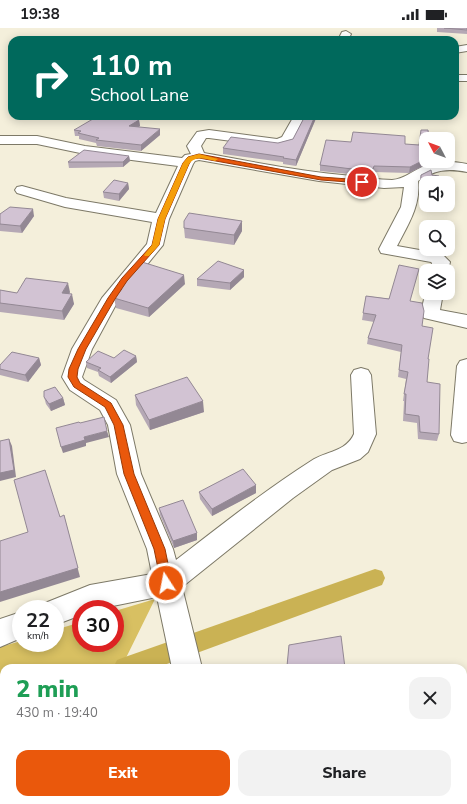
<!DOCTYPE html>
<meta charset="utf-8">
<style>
:root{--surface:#fff;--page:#f2f2f2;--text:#202124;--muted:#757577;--accent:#ea580c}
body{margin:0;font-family:"Nunito Sans",sans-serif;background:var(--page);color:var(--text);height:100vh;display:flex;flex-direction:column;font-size:15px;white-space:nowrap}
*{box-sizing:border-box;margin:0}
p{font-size:13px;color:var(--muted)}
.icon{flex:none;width:22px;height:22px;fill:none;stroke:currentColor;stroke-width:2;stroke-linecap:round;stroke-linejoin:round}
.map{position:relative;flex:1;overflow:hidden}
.side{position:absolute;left:0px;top:636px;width:467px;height:140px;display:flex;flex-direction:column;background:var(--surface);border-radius:12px 12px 0 0;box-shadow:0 2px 10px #0003}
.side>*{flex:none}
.guide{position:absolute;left:8px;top:8px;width:451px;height:84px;border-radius:12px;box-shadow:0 2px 10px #0003;background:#00695c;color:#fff;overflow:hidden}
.needle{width:26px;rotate:311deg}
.tools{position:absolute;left:419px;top:104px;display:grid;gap:8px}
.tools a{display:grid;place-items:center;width:36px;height:36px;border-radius:8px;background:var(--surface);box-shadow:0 2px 10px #0003;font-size:20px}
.speed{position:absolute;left:12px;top:572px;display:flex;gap:8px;font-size:20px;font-weight:700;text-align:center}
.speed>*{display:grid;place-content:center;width:52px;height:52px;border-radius:50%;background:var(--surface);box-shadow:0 2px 10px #0003;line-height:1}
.speed small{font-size:10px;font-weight:400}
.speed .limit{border:6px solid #d22;background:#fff;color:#111}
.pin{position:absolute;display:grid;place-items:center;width:34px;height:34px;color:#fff;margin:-17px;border:2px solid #fff;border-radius:50%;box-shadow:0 1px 4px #0007}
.me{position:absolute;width:44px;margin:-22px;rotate:349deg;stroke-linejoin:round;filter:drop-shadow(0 0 3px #0008)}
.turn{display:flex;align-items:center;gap:14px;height:84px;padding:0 16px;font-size:18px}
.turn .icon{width:52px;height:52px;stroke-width:2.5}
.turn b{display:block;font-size:28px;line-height:34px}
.round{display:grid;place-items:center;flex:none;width:42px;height:42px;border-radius:12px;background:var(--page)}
.head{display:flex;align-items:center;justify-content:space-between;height:68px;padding:0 16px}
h1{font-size:24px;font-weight:800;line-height:30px;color:#1e9e55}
.cta{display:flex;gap:8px;margin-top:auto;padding:8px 16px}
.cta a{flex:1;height:46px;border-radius:12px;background:var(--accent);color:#fff;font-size:16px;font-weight:800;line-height:46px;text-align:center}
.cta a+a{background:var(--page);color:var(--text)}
.status{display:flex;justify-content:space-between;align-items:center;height:28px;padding:0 20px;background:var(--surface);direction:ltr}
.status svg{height:11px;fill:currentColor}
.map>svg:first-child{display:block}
.forest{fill:#d8c062}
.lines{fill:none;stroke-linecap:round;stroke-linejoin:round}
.canal{fill:#cab254;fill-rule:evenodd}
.minor-casing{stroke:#7d7967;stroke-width:2}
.minor{fill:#fff;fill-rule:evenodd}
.wall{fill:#b5a8b5}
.shaded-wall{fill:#938894}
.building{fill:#d2c3d3;stroke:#938894}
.route{fill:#ea580c;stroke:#983908}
.slow{fill:#f59e0b}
</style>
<div class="status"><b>19:38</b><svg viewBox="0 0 49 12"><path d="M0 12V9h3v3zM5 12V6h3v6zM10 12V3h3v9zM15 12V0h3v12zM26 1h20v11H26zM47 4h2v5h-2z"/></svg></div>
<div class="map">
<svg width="467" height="776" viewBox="0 0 467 776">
<rect width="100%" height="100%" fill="#f4efdb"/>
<path class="forest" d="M155 571 121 640H4V772H56L54 776H0V619L21 613V615H55V602L81 594V615H115V583Z"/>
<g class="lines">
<g class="canal">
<path d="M375 541 382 543 385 550 382 557 156 640H113L117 632 125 629Z"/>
<path d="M4 672V696L0 697V673Z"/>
</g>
<defs>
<g id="minor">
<path d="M346 3 351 6 348 12H338L342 4Z"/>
<path d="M467 17V23L455 25V19Z"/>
<rect x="455" y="47" width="12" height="6"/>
<path d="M294 88H306L292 115 278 119 209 110H206L201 118 204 125C253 134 302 144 352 148 365 149 379 152 392 152 404 151 411 144 422 139 436 132 452 133 467 136V144C446 140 436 142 418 153 421 177 408 197 397 218L442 226 450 234 448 243H430L432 235 431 234 381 225 379 221 401 179 404 159 384 160 319 153 199 132 195 133 193 136 169 191 163 217 119 271 92 321 82 349 84 352 116 372 130 397 141 446 173 521 176 532C220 498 264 463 311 433 326 423 346 424 354 406L351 347 354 342 361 340 368 342 371 347 376 406 368 424 360 431 332 442 293 470 182 559 202 640H172L157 569 98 581H81V587L55 597V581H42L45 575 90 557 152 546 147 521 117 446 108 397 100 382 70 362 62 349 72 321 102 270 147 216 152 194 65 179 17 165 15 162 17 159 22 158 66 170 156 185 178 138 85 126 37 116H0V108H37L85 118 182 130 185 127 191 126 187 118 197 104 209 102 277 111 282 109Z"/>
<path d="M426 263V265H443L440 282 467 287V300L424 290 421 284Z"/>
<path d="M467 331V414L462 415 454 413 451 407 457 338 460 333Z"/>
<path d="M21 584V610L0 619V591Z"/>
<path d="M165 772H199L198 776H164Z"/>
</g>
</defs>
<use href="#minor" class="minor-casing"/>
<use href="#minor" class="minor"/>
</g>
<g class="wall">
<path d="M437 0H467V6L437 4Z"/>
<path d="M305 88H317L296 138 283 136V134L223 126V120L278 115 293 111Z"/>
<path d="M139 92 140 98 138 99 160 107 141 123 97 118 96 115 79 111V108H75L74 102Z"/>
<path d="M421 102 429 135 409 145 373 144 372 146H369L368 148 320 143V137L351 114 419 117Z"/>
<path d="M129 128 130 133 123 139 69 140 68 134Z"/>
<path d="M421 147 426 155V172L419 170 420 154Z"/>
<path d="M128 155 129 161 119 173 104 170 103 164Z"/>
<path d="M0 186 34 188 22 205 0 203Z"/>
<path d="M242 193V203L234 217 185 210 184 200Z"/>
<path d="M244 249 230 262 197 258V251Z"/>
<path d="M185 256 149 289 116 280 114 270 120 263V261Z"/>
<path d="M0 262 17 265 70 264 69 266 74 276 64 292 0 284Z"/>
<path d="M366 268 410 273 422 298 428 331 427 354 439 406 437 413 418 411 417 395 403 393 404 373H403L406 351 398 349 401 324 367 316 368 310 374 294 362 292Z"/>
<path d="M136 328 137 334 111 355 99 348 98 344 87 340 86 334 114 330Z"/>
<path d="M39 330 41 337 28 354 0 347V337Z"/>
<path d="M135 367 204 384 150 402 136 377Z"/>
<path d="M44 369 63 370 65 377 51 383 46 376Z"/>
<path d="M199 464 256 465 212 488 200 471Z"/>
<path d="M159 480 197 505V512L174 520 160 487Z"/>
<path d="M289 617 345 640H287Z"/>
</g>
<g class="shaded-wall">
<path d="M315 88H317L296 138V132Z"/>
<path d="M139 92 140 98 130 104 129 98Z"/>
<path d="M160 101V107L141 123V117Z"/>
<path d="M129 128 130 133 123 139V134Z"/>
<path d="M426 131V133H429V135L409 145 410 139Z"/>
<path d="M128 155 129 161 119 173V166Z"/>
<path d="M33 181 34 188 22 205 20 198Z"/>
<path d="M242 193V203L234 217V207Z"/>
<path d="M244 242V249L230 262V255Z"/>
<path d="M184 247 185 256 149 289 148 280Z"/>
<path d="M68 255 70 264 64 275 62 265Z"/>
<path d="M72 266 74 276 64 292 62 283Z"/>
<path d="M136 328 137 334 111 355 110 349Z"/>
<path d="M39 330 41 337 28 354 25 347Z"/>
<path d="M63 370 65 377 51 383 49 376Z"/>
<path d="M203 373 204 384 150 402 149 392Z"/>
<path d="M107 403 109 409 86 415V418L63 425 61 419 84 409Z"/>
<path d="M9 411 12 418 16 449 0 453V445Z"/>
<path d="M256 457V465L212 488V481Z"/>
<path d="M64 487 80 549 0 574V564Z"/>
<path d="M197 505V512L174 520 173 513Z"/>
</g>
<g class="building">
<path d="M444 0H467V2Z"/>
<path d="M98 88H116L139 92 129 98 160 101 141 117 96 112 99 110 78 105 81 103 74 102Z"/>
<path d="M305 88H315L296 132 283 130 284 129 223 120 231 109 278 115 293 111Z"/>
<path d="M421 102H428L429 111H426V131L410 139 374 138 373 141 370 140 368 143 320 137 326 112 351 114 353 104 405 108V116L419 117Z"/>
<path d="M84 122 129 128 123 134H68Z"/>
<path d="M431 142 432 147 439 148 437 155H426V165L420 164 421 147Z"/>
<path d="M114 152 128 155 119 166 103 164Z"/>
<path d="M10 179 33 181 20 198 0 196V186Z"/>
<path d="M189 185 242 193 234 207 184 200V193Z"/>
<path d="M218 233 244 242 230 255 197 251Z"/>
<path d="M142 234 184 247 148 280 114 270 122 261H120Z"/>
<path d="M399 237 419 241 410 273 422 275 424 283 422 298 433 300 428 331H429L427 354 440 356 439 406 420 404 419 388 405 386 406 366H404L408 344 399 342 402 317 368 310 376 287 363 285 366 268 389 271Z"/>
<path d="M26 250 68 255 62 265 72 266 62 283 0 275V262L17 265Z"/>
<path d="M124 322 136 328 110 349 98 342 101 340 86 334 98 323 114 330Z"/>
<path d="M12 324 39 330 25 347 0 341V337Z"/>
<path d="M187 349 203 373 149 392 135 367Z"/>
<path d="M55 359 63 370 49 376 44 369V363Z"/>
<path d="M104 389 107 403 84 409 85 412 61 419 56 400 79 394 80 395Z"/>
<path d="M9 411 14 442 0 445V413Z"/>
<path d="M243 441 256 457 212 481 199 464Z"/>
<path d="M45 442 60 489 64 487 78 540 0 564V513L28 504 14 452Z"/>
<path d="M183 472 197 505 173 513 159 480Z"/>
<path d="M341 608 345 640H301L287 638 289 617Z"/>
<path d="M226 772H236L242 776H224Z"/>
<path d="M256 772H293L302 776H255Z"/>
</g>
<path class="route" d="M199 126 321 149 362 152 366 154 362 155 321 152 199 130 192 131 189 136 165 191 159 217 127 253 115 271 86 321 78 341 77 349 80 355 111 375 123 397 134 446 165 521 172 555 170 559 166 560 163 559 161 555 154 521 124 446 114 397 105 379 74 359 68 349 69 341 78 321 108 270 122 250 152 217 158 191 183 135 188 129Z"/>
<path class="slow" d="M199 126 218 131 215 133C205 131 196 127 189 136L165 191 159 217 149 228H145L144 227 152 217 158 191 183 135 188 129Z"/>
</svg>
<div class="tools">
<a><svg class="needle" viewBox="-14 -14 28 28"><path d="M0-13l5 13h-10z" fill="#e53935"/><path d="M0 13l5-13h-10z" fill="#757577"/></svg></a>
<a><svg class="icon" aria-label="sound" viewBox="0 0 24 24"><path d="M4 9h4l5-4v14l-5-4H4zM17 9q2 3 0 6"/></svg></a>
<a><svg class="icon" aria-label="search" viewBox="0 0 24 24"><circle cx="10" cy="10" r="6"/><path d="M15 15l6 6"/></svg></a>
<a><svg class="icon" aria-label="layers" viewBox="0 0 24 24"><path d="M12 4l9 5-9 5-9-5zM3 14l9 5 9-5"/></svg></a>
</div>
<div class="speed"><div>22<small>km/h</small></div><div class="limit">30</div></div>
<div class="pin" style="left:362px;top:154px;background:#d93025"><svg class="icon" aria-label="arrive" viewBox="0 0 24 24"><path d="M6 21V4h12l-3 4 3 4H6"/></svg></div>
<svg class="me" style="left:166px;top:555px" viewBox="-20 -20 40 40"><circle r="17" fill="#ea580c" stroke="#fff" stroke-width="3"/><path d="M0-11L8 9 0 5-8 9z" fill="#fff"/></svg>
<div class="guide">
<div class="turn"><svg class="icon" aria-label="right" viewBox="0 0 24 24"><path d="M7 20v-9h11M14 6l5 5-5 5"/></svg><div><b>110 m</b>School Lane</div></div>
</div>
<section class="side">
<div class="head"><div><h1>2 min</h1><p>430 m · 19:40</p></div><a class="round"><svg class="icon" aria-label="close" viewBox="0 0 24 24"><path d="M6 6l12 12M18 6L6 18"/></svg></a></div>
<div class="cta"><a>Exit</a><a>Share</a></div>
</section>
</div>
